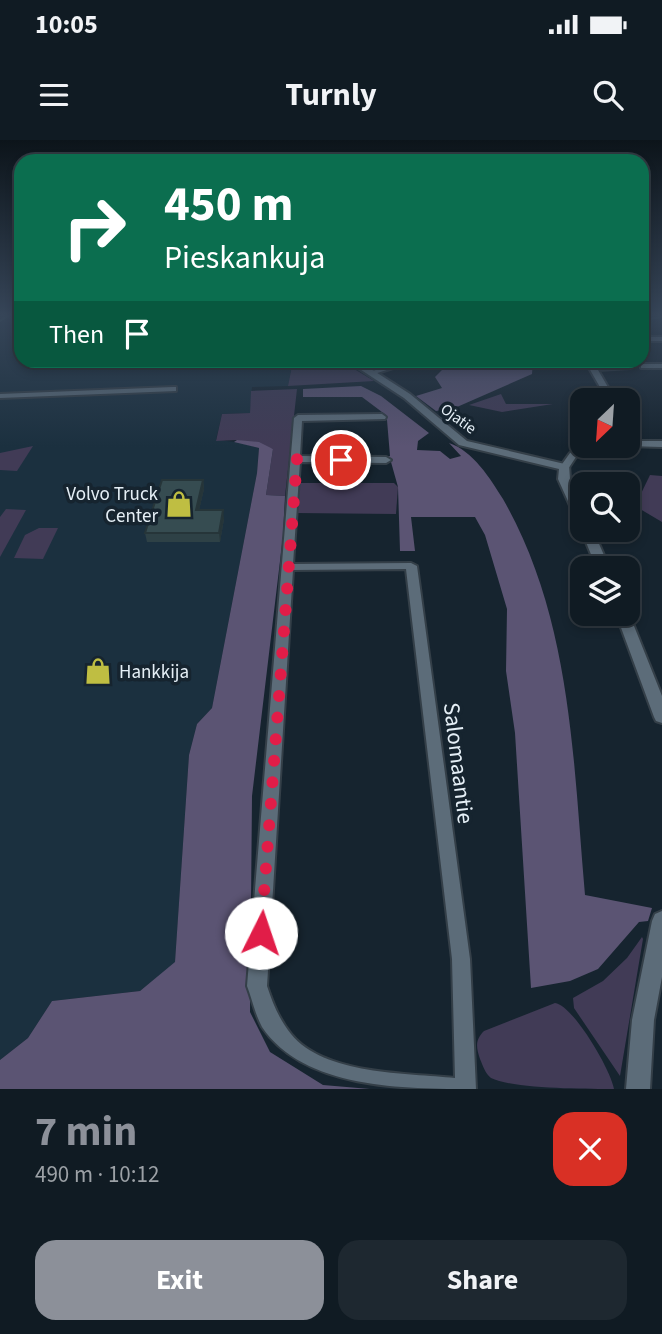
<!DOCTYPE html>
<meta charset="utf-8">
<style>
:root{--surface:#101b23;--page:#1e2830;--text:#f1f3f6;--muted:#9ca1a6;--line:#303941;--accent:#8c9099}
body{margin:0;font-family:"Source Sans 3",sans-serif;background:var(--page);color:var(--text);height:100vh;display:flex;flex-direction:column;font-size:26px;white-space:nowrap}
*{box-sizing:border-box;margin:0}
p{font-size:23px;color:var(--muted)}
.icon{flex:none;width:38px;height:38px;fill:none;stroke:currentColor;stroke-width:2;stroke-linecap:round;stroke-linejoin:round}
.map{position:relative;height:949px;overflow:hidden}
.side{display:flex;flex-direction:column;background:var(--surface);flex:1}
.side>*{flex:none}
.guide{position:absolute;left:14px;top:14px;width:635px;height:214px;border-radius:21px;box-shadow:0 4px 10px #0003,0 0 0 2px var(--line);background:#0b6e4f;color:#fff;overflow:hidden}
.needle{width:46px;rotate:205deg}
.tools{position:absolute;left:570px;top:248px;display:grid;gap:14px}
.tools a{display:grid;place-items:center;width:70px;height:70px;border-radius:14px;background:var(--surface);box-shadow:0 4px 10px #0003,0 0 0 2px var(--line);font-size:35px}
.pin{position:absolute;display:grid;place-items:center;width:60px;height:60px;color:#fff;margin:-30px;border:4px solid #fff;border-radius:50%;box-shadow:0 2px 7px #0007}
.me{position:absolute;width:77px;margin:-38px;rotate:4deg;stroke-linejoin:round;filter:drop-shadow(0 0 5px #0008)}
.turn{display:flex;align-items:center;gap:24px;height:147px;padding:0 35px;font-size:32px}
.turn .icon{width:91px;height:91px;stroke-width:2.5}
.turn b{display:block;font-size:49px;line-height:60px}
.then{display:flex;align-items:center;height:66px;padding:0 35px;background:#0003;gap:14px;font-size:26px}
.round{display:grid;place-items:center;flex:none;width:74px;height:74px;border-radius:21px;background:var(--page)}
.headline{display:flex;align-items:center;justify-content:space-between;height:119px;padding:0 35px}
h1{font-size:42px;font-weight:700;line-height:52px;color:var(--accent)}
.action{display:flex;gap:14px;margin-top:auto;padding:14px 35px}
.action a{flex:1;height:80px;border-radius:21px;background:var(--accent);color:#fff;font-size:28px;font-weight:700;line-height:80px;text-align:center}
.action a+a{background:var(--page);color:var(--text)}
.status{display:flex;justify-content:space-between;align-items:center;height:49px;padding:0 35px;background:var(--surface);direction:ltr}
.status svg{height:19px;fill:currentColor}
header{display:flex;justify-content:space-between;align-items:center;height:91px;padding:0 35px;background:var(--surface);font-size:32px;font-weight:700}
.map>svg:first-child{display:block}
.built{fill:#1b303f}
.green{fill:#413b56}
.forest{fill:#5b5473}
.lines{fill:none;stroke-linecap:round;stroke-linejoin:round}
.stream{stroke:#36625e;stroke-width:2}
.minor-casing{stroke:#343f48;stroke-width:4}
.tertiary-casing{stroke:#343f48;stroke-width:4}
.minor{fill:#5c6c79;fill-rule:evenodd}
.tertiary{fill:#5c6c79;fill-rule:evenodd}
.wall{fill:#2e4146}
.shaded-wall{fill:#263539}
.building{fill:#364c51;stroke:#263539;stroke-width:2}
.route{stroke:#e11d48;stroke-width:12;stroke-dasharray:0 21.6}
.labels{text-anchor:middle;stroke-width:7;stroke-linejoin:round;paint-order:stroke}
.far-street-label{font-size:16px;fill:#e5eff6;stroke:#16242f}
.poi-label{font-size:19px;fill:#e5eff6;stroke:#16242f;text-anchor:end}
.near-street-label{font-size:23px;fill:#e5eff6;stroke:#16242f}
</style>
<div class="status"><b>10:05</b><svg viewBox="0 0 49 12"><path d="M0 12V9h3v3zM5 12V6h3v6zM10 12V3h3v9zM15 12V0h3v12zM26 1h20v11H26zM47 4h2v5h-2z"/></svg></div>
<header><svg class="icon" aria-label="menu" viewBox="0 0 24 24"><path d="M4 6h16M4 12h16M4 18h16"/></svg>Turnly<svg class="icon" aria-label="search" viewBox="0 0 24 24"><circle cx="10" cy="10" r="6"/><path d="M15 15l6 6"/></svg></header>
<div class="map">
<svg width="662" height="949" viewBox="0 0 662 949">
<rect width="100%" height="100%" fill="#16242f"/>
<path class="built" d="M0 174H21V220L293 221 288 246 252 247 250 273 222 274 216 300 238 302 259 308 257 333 212 568 197 584 189 615 175 823 140 851 52 861 28 898 0 920Z"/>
<g class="green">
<path d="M341 221 374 241 288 246 293 221Z"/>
<path d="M297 249 285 356 266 355 273 309 237 300 216 301 222 274 250 273 251 251Z"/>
<path d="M501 254 506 264H553L502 272 469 265Z"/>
<path d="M33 306 17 331 0 330V313Z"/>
<path d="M650 335 662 336V382L635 366Z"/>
<path d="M300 343H394L398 347 396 374 295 373Z"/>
<path d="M6 369 26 370 0 417V377Z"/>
<path d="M39 388H58L43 419 14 418 25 395Z"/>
<path d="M642 797 643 799 620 936 574 868 573 858 603 841 627 818Z"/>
<path d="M555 863C573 865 611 930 614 949 586 949 513 949 491 938 485 933 483 926 480 919 476 907 475 900 484 891Z"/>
</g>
<g class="forest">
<path d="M451 221H533L532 234 457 267 436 271 416 256 442 248 435 237Z"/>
<path d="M361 246 381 256 429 293 418 301 417 310 440 311 450 319 461 316 449 303C473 311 490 338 503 359 572 480 573 620 585 755L652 768 648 781 639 782 598 829 570 841 531 848 515 593 506 531 507 469 485 395 475 377H411L415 411H400L398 347 391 322 386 321V317L390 316 387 280 383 276 386 275 362 257H303V249Z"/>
<path d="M237 300 259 302 273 309 266 355 285 356 283 396 252 656 250 872 270 912 323 945 370 949H0V920L28 898 52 861 140 851 175 822 189 615 197 584 212 568 257 333 259 308 234 302Z"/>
</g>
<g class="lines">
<g class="stream">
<path d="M642 180 662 177"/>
<path d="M0 181 11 174"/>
</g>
<defs>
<g id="minor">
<rect x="642" y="197" width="20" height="4"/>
<path d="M405 220H418L371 235 367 233Z"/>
<path d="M627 224H630V228L598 230 616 261H608L589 228 593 226Z"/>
<rect x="641" y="224" width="21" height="4"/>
<path d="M173 247H176V251L0 258V254Z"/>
<path d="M382 274 386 277 385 279 302 281 300 316 386 317 391 320 386 323 300 322 293 424 411 423 417 426 470 819 476 949C403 949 304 949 262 887 255 874 252 859 247 846L294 278 298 275ZM406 429 452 819 455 938C407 933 324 935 291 894 279 879 273 864 267 846L293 430Z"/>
<path d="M628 287 631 288 639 301H662V307L628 306 630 300Z"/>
<path d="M583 306H593L576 317 568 329H562L560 327 570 313Z"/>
</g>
<g id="tertiary">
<path d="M346 220H357L410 254 467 301 569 325 570 339 583 367V385L577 381 558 339 559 329 459 305 404 258Z"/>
<path d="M583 387V390H593L610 429H597L581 390Z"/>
<path d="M628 471 662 556V583L656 581 654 577 616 474H628Z"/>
<path d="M662 771V837L654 880 650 949H626L632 880 652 781 655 774Z"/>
</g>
</defs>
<use href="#minor" class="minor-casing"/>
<use href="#tertiary" class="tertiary-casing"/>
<use href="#minor" class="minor"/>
<use href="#tertiary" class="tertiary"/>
</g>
<path class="wall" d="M203 340 204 349 199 370 224 379 220 402H147L145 393Z"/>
<g class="shaded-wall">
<path d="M203 340 204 349 197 379 196 370Z"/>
<path d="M223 370 224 379 220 402 219 393Z"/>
</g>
<path class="building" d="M162 340H203L196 370H223L219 393H145Z"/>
<linearGradient id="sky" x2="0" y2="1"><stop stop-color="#0c141a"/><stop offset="0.57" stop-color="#364558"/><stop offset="1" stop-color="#364558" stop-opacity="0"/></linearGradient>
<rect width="662" height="307" fill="url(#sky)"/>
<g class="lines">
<path class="route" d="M261 793 297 319 341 320"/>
</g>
<defs>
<symbol id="shop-bare" viewBox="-9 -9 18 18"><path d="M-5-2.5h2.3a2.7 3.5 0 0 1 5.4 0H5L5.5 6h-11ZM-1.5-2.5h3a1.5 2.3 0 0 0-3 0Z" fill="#bfbe42" stroke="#16242f" stroke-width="2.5" paint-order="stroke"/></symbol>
</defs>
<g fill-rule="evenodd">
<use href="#shop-bare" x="160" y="345" width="38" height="38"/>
<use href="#shop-bare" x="79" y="512" width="38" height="38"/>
</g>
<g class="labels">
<g class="far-street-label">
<text transform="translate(459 278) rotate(36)" y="6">Ojatie</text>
</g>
<g class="poi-label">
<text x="158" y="360">Volvo Truck<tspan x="158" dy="22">Center</tspan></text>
<text x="119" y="538" text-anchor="start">Hankkija</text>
</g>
<g class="near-street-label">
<text transform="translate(459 623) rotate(83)" y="8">Salomaantie</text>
</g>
</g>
</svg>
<div class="tools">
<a><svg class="needle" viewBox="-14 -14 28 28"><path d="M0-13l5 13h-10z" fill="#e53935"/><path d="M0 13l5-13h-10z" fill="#9ca1a6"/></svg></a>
<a><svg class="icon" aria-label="search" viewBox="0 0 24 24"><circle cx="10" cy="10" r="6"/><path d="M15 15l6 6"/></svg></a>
<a><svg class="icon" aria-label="layers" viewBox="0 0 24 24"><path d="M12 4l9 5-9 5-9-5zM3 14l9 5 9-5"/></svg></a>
</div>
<div class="pin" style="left:341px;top:320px;background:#d93025"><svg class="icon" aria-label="arrive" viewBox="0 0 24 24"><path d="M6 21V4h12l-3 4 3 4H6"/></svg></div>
<svg class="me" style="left:261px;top:793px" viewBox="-20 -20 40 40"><circle r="19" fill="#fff"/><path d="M0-13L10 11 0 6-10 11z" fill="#e11d48"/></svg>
<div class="guide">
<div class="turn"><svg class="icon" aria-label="right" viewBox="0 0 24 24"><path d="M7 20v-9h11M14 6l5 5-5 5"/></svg><div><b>450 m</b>Pieskankuja</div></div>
<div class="then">Then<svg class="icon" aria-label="arrive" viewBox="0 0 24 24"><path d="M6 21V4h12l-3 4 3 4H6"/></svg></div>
</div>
</div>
<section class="side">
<div class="headline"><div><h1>7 min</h1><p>490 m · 10:12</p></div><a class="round" style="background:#d93025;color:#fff"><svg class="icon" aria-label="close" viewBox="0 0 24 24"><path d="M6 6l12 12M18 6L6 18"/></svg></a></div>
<div class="action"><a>Exit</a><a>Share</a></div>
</section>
